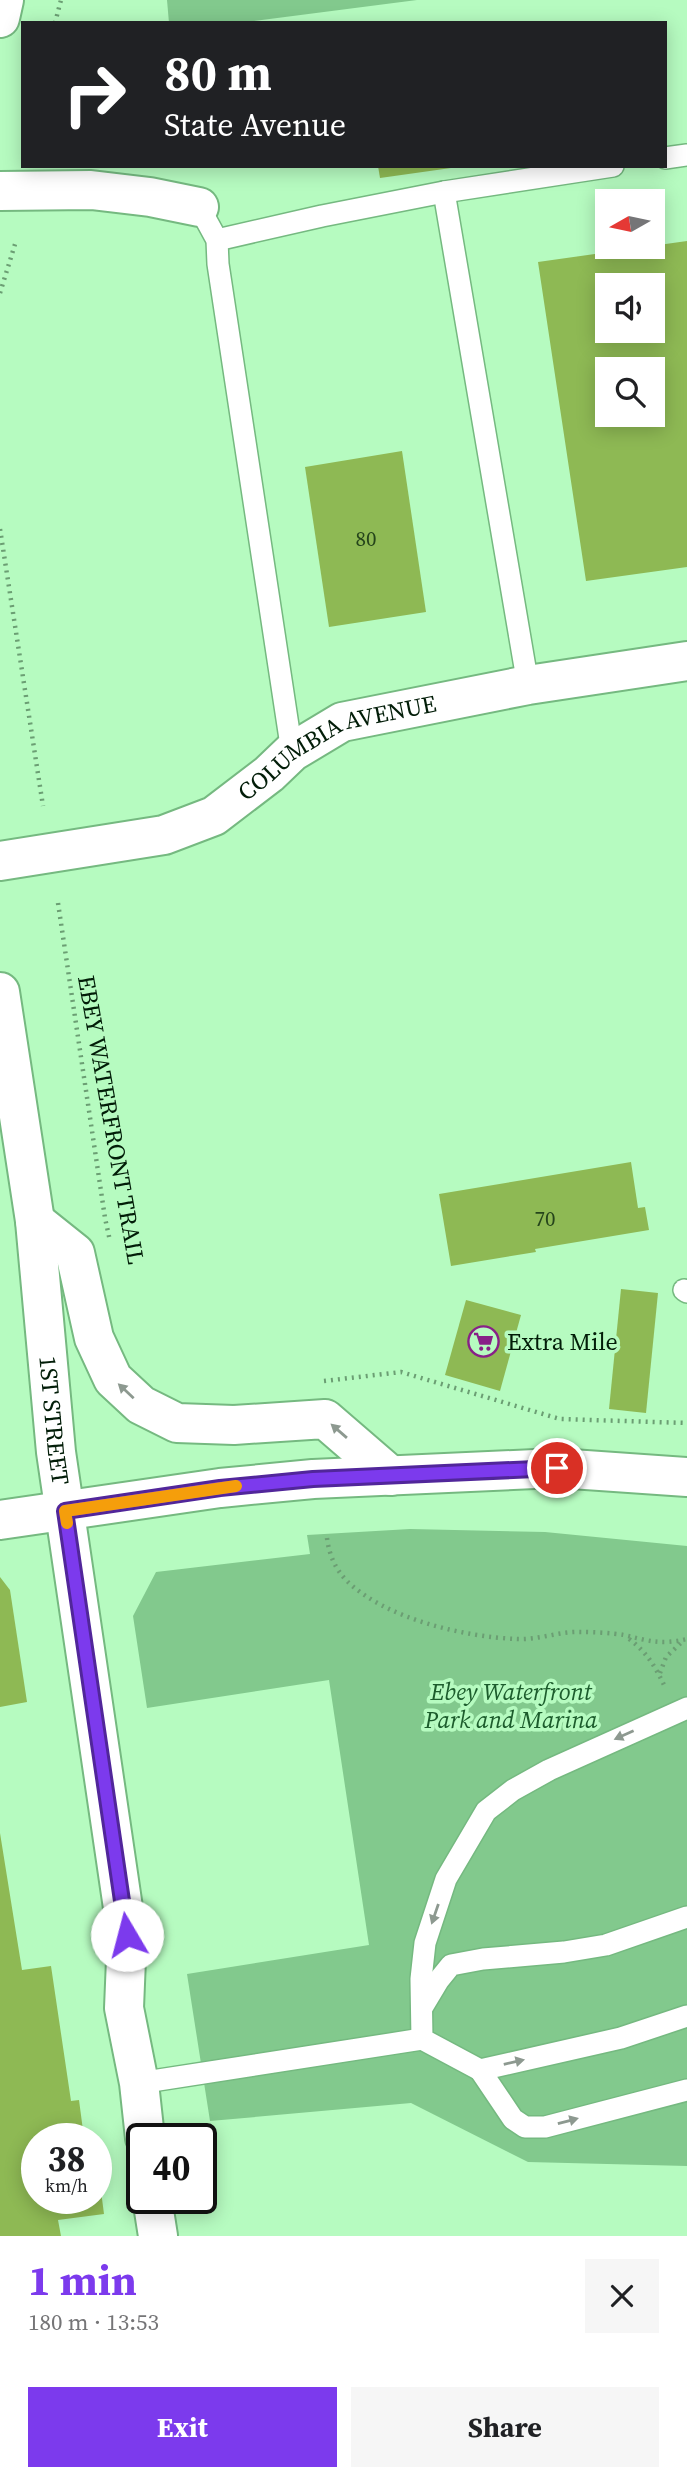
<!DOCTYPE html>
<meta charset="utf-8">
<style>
:root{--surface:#fff;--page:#f6f6f6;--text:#202124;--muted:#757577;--accent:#7c3aed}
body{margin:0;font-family:"Source Serif 4",serif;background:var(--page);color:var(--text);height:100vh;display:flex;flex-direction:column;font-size:26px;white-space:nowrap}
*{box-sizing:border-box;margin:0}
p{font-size:23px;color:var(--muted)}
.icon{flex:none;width:38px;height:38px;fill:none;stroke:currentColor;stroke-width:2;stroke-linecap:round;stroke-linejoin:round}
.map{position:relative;height:2236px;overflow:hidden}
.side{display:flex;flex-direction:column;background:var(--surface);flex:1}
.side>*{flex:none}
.guide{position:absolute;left:21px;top:21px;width:646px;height:147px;border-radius:0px;box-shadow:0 4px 18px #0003;background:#202124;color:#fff;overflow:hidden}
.needle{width:46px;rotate:261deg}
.fabs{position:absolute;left:595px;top:189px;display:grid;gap:14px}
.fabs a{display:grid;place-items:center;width:70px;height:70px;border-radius:0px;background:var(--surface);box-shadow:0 4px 18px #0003;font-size:35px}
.speed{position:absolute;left:21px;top:2123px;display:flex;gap:14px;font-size:35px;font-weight:700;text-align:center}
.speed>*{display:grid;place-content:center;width:91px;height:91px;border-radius:50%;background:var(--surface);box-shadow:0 4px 18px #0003;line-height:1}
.speed small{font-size:18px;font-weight:400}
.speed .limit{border:4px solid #111;border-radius:10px;background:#fff;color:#111}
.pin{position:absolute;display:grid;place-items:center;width:60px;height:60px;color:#fff;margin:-30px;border:4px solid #fff;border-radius:50%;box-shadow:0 2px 7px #0007}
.me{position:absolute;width:77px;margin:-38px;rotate:352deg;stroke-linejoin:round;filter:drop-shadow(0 0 5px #0008)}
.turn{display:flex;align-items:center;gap:24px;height:147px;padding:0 28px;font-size:32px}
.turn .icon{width:91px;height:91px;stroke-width:2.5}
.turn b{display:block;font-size:49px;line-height:60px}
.round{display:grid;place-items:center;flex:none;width:74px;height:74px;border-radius:0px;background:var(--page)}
.headline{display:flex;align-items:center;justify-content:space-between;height:119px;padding:0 28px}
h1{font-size:42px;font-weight:700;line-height:52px;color:var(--accent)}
.action{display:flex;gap:14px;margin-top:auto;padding:14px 28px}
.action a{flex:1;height:80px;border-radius:0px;background:var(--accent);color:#fff;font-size:28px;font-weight:700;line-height:80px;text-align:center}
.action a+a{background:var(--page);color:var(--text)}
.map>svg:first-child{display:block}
.green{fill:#82c98d}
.building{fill:#8eb954;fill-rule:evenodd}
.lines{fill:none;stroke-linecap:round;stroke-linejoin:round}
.lane-casing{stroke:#75b980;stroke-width:24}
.street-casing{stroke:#75b980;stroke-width:42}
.secondary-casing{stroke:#75b980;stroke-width:42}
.primary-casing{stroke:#75b980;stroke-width:42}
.path{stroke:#6b9e73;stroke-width:4.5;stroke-dasharray:2 5;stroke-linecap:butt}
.lane{stroke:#fff;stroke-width:21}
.street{stroke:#fff;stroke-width:38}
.secondary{stroke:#fff;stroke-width:38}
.primary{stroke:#fff;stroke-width:38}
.oneway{fill:#8d9990}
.route-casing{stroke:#51269a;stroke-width:18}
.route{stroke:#7c3aed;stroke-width:12}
.slow{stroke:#f59e0b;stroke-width:12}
.labels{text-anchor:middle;stroke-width:7;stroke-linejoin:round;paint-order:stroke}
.number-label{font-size:21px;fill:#25441b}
.street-label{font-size:24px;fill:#021d08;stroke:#b6fbc0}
.poi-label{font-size:24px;fill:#021d08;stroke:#b6fbc0;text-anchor:start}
.park-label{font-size:24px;font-style:italic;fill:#1c5c2c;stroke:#b6fbc0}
</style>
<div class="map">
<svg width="687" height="2236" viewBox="0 0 687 2236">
<rect width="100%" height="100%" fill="#b6fbc0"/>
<g class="green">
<path d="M167 0H417L239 23H169Z"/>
<path d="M410 1529 545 1532 687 1546V2166L528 2162 411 2103 210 2121 187 1974 369 1945 329 1680 147 1708 133 1616 156 1572 310 1554 307 1535Z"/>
</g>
<g class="building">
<path d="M378 166H451V168L380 178Z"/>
<path d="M687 241V567L586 581 538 262ZM607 285H653V331H607ZM607 369H653V415H607Z"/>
<path d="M402 451 426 612 329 627 305 467Z"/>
<path d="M631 1162 638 1208 645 1207 649 1230 535 1249 536 1252 451 1266 439 1194Z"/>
<path d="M621 1289 658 1293 646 1413 609 1409Z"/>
<path d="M466 1300 521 1315 500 1391 445 1375Z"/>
<path d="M0 1577 10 1590 27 1702 0 1707Z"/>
<path d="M0 1833 22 1970 51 1966 71 2101 79 2100 84 2138H37V2198H96L98 2168 104 2214 58 2220 61 2236H0Z"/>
</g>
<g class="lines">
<defs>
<g id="lane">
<path d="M665 158 687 155"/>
<path d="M444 192 528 685"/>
<path d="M199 207 217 240 218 264 292 752"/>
<path d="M217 240 322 216 444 192 613 166"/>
<path d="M684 1290 687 1292"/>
<path d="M687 1708 549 1770 513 1790 486 1811 446 1879 425 1943 421 1979 422 2039 480 2070 621 2038 687 2016"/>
<path d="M423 2006 438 1981 451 1965 483 1959 564 1952 606 1945 687 1917"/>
<path d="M480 2070 513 2119 525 2127H545L687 2090"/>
<path d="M139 2083 422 2039"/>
</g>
<g id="street">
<path d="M0 191 91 190 150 197 199 207"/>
<path id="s1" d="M0 861 164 835 214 816 269 774 292 752 342 722 528 685 687 661"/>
</g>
<g id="secondary">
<path d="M0 18 4 0"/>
<path id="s2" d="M0 992 35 1221 56 1452 127 1935 124 2008 139 2083 145 2138"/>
<path d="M35 1221 75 1253 94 1338 113 1379 141 1405 177 1423 234 1425 325 1419 391 1476"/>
<path d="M152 2198 158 2236"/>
</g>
<path id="primary" d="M0 1520 220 1488 313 1479 557 1468 687 1477"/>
</defs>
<use href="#lane" class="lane-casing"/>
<use href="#street" class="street-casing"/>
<use href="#secondary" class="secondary-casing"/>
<use href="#primary" class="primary-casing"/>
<g class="path">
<path d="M55 23 61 0"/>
<path d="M0 293 16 241"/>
<path d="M0 529 43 806"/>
<path d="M58 903 105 1218 110 1241"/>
<path d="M324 1381 401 1372 560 1419 687 1423"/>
<path d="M327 1538C329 1554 335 1569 347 1581 386 1619 465 1637 517 1639 539 1640 560 1631 581 1632 593 1632 613 1633 624 1635 649 1641 661 1645 687 1639"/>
<path d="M629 1639C647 1652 656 1668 665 1687"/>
<path d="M660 1673 666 1657 683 1641"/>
</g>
<use href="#lane" class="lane"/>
<use href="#street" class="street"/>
<use href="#secondary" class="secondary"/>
<use href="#primary" class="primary"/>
</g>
<defs><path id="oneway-solid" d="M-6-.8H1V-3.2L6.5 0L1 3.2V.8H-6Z" transform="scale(1.75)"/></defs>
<g class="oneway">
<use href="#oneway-solid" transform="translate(126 1391) rotate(-137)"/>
<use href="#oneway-solid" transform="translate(339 1431) rotate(-139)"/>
<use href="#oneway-solid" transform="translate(624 1735) rotate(156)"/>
<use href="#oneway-solid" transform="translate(435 1914) rotate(109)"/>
<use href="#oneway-solid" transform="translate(514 2062) rotate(-13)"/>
<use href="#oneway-solid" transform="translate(568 2121) rotate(-15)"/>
</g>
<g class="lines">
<defs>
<path id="route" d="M127 1935 65 1511 220 1488 313 1479 557 1468"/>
</defs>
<use href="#route" class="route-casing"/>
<use href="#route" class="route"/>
<path class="slow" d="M67 1523 65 1511 236 1486"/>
</g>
<defs>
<symbol id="supermarket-ring" viewBox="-11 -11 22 22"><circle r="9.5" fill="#b6fbc0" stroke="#882087" stroke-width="1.5"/><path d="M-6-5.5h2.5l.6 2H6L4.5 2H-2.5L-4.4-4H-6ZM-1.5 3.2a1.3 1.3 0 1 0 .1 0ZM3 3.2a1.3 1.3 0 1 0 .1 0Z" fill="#882087"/></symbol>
</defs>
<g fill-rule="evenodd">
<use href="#supermarket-ring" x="466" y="1324" width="35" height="35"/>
</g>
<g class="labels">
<g class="number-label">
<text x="366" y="546">80</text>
<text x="545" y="1226">70</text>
</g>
<g class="street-label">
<text dy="8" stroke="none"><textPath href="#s1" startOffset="364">COLUMBIA AVENUE</textPath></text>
<text transform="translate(111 1120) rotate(80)" y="8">EBEY WATERFRONT TRAIL</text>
<text dy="8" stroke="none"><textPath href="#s2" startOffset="432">1ST STREET</textPath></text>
</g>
<g class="poi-label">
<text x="507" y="1350">Extra Mile</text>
</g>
<g class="park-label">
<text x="511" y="1700">Ebey Waterfront<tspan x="511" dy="28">Park and Marina</tspan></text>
</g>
</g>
</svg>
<div class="fabs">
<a><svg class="needle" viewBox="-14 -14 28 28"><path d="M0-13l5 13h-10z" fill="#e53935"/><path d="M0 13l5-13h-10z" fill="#757577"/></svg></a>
<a><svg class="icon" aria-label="sound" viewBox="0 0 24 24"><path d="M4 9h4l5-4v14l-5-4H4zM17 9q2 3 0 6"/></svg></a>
<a><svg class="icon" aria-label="search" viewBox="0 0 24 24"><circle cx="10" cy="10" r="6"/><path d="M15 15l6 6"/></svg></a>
</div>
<div class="speed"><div>38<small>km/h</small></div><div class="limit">40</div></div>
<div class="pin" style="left:557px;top:1468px;background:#d93025"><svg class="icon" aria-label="arrive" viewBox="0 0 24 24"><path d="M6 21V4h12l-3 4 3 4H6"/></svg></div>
<svg class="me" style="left:127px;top:1935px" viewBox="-20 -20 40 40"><circle r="19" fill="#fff"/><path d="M0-13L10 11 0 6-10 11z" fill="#7c3aed"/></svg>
<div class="guide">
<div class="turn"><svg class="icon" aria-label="right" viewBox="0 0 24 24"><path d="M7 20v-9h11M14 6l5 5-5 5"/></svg><div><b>80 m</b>State Avenue</div></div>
</div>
</div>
<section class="side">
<div class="headline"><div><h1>1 min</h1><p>180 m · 13:53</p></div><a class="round"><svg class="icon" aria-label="close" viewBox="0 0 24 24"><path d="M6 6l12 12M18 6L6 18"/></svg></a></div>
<div class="action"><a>Exit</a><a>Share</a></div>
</section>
